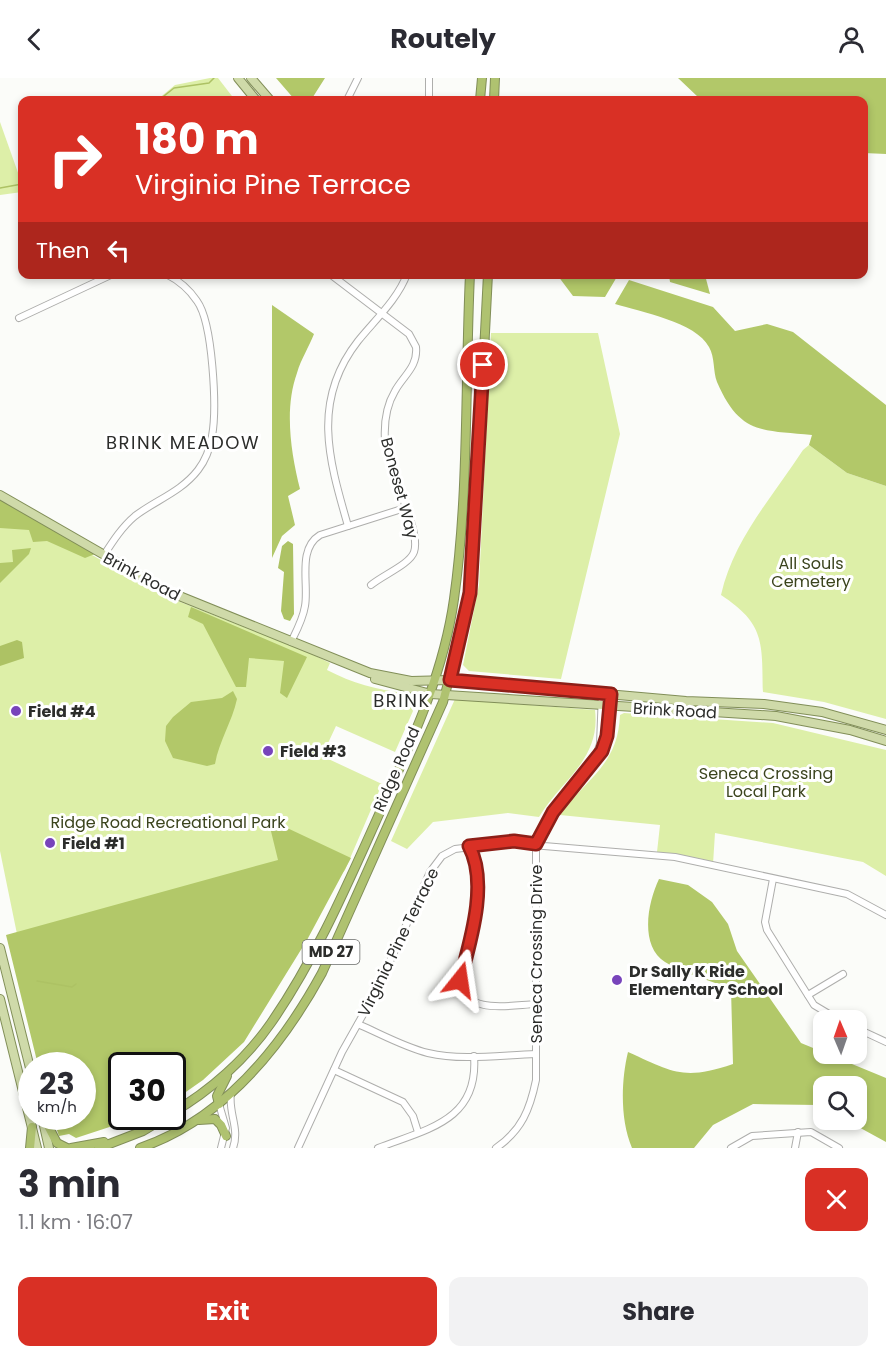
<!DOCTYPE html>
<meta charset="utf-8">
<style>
:root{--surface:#fff;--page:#f2f2f3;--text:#2b2b33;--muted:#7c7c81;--accent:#d93025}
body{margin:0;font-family:Poppins,sans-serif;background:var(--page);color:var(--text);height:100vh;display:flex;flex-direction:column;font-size:22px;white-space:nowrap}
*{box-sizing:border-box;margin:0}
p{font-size:20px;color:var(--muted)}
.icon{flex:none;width:33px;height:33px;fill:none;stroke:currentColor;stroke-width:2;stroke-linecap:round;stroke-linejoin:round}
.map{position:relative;height:1070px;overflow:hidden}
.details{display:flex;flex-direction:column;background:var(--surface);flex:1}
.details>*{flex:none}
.top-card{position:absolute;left:18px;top:18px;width:850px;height:183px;border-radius:12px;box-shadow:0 3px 9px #0003;background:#d93025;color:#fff;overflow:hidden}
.needle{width:39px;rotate:358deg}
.tools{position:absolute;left:813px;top:932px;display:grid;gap:12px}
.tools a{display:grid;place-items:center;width:54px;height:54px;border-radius:12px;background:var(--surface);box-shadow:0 3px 9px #0003;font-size:30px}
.speed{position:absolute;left:18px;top:974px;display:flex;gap:12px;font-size:30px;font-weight:700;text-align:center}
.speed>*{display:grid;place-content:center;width:78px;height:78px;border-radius:50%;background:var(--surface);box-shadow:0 3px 9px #0003;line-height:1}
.speed small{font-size:15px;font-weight:400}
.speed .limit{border:3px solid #111;border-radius:9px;background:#fff;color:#111}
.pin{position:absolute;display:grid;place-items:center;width:51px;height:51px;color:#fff;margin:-26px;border:3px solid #fff;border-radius:50%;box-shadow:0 2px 6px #0007}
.me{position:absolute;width:66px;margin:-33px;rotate:15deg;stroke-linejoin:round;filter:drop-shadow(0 0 4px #0008)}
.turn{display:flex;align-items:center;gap:21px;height:126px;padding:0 18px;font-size:27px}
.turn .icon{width:78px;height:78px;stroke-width:2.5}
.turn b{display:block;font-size:42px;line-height:51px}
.then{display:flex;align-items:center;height:57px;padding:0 18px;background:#0003;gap:12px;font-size:22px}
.round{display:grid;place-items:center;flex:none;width:63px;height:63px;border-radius:12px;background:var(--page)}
.overview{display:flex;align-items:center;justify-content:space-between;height:102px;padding:0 18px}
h1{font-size:36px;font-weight:700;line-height:45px}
.button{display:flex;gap:12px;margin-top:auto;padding:12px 18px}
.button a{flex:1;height:69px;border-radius:12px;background:var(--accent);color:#fff;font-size:24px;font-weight:700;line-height:69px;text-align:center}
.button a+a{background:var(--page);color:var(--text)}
header{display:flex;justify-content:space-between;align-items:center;height:78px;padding:0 18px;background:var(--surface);font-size:27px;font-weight:700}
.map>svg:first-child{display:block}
.green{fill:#ddefa8}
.forest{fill:#b2c869}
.water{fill:#adc264}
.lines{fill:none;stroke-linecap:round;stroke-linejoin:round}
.stream{stroke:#adc264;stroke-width:1.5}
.minor-casing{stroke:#aeaeac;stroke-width:8}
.major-casing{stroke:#818e58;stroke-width:10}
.highway-casing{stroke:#818e58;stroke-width:10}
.minor{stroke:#fff;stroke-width:6}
.major{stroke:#cfdaa9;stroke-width:8}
.highway{stroke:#afc270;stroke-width:8}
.route-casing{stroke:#8d1f18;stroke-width:15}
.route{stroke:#d93025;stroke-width:10}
.poi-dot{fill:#7844bb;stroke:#fff;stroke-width:2}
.labels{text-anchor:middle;stroke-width:6;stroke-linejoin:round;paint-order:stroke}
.shield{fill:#fff;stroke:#6b6c6b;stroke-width:1.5}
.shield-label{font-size:15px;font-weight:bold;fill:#2c2d2b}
.street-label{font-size:16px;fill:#2c2d2b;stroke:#fff}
.park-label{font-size:16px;fill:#3b441d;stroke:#fff}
.poi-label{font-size:16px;font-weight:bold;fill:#2c2d2b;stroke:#fff;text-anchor:start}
.neighbourhood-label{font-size:18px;letter-spacing:1.5px;fill:#2c2d2b;stroke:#fff}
</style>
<header><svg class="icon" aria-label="back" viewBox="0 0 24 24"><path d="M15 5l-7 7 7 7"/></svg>Routely<svg class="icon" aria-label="person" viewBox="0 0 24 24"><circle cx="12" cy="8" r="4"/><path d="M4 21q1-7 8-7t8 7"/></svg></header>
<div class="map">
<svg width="886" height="1070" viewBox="0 0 886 1070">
<rect width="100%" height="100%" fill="#fbfcf9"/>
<g class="green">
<path d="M210 0H218L235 22H157L175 7Z"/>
<path d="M0 44 22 106V114L0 117Z"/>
<path d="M491 255H598L620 356 561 601 469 593 463 587 479 507Z"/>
<path d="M809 367 847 395 886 408V641L824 624 763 614C762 564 765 546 721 517 734 460 772 420 803 372Z"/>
<path d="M0 424 160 516 267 558V554L330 585 327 592C352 605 377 612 405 615L413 633 395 674 336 648 322 678 382 706 345 792 172 987H122L82 1038V987L34 939 0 773Z"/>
<path d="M455 621 595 632C601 682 561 702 539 739L508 735 433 744 407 771 391 763Z"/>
<path d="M624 635 773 645 886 672V798L863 784 715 755 713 786 657 774 660 747 560 737C586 700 618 688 620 637Z"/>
</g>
<g class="forest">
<path d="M276 0H325L311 22H308L305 18 295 22Z"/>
<path d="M678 0H886V76L864 75V22H744L698 19Z"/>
<path d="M554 197H618L605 219 573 218 558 198Z"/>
<path d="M669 197H705L710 216 670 204Z"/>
<path d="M629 202 713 229 735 253 767 246 793 254 886 327V408L847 395 809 367 812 357C762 352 740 357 717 304 713 294 715 279 709 269 696 244 641 234 615 226Z"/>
<path d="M272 227 314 256C309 269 301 281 297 295 284 331 291 375 300 411L288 418 295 447 282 458 272 480Z"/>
<path d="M0 422 6 425 95 476 85 480 47 463 33 464 29 452 0 450Z"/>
<path d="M31 470 29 476 0 505V485L13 484 12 472Z"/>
<path d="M191 529 307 579 287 620 280 615 284 583 249 580 246 609H236L203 546 188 539Z"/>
<path d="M233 613 237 621C232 644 219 663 215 686L207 688 173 680 165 663 166 648 173 639 191 624 222 620Z"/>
<path d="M268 741 351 780 307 862 244 964 203 1002 173 1023 172 987H122V1038H143L76 1060 69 1056 59 1058 52 1038H82V987H38L6 857 278 782Z"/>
<path d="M659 801 688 807 712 824 728 846 737 873 801 965 886 1000V1064L844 1041H856V1008H824L823 1030 818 1027 753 1026 713 1047 694 1070H632C620 1042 621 1003 628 974 673 994 683 1003 733 986L731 911C710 902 684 896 665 884 639 867 648 824 659 801Z"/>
</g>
<g class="water">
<path d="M288 463 293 466 294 536 290 543 284 541 281 533 284 494 278 490 282 468Z"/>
<path d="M17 562 22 564 24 580 0 588V568Z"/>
</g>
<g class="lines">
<g class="stream">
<path d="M159 22 174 10 209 5 214 0"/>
<path d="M0 110 22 106"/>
<path d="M37 903 72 909 76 906"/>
</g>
<defs>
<g id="minor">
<path d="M347 22 358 0"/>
<path d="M429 22V0"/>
<path d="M330 196 409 256 416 269C418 289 403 298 395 313 386 328 384 347 385 363 386 392 422 451 414 474 410 486 383 497 371 507"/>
<path d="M19 240 113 196"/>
<path d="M348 448C329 382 311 323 358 263 374 243 398 221 407 196"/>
<path d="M104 477C113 463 122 449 135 438 156 422 181 414 198 392 205 383 210 370 212 358 217 331 213 245 197 223 189 211 178 202 166 196"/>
<path d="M291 564C297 552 303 541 305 528 309 506 297 471 320 457L405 430"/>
<path d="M596 677 600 666 602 615"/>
<path d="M469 768C489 805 470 864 460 902 465 938 510 927 536 926"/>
<path d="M773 801 765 844 767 852 814 927 839 942"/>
<path d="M808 917 843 896"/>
<path d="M358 946C381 956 404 969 428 975 462 983 501 977 536 976"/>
<path d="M856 950 886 964"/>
<path d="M334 992 403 1024 413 1038 418 1054"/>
<path d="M231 1015C228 1035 240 1050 233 1070"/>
<path d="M219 1026 226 1050 221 1070"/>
<path d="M298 1070 342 974 378 910 430 794 442 778 455 771 520 763 544 768 675 779 847 816 886 837"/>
<path d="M378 1070C427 1051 479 1043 474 978"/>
<path d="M496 1070C522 1052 530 1031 536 1002V766L553 734 602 673 607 658 611 616"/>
<path d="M731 1070 752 1058 811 1054 839 1070"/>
<path d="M795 1070 798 1054"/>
</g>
<g id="major">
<path d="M238 0 256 22"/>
<path d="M251 0 270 22"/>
<path d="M0 417 167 513 370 595 411 603 450 602 686 623 764 626 822 634 886 652"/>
<path d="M375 601 431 616 776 638 850 652 886 663"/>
<path d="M0 870 32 998"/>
<path d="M0 921 37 1070"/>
<path d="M42 1039 49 1070"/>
</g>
<g id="highway">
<path d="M480 22 482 0"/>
<path d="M494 22 495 0"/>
<path d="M219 1026 217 1018 227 998"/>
<path d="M172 1035C210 1013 246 981 271 945 314 883 345 812 376 743 408 671 443 600 454 521 469 415 465 303 470 196"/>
<path d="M43 1038 57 1065 67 1070"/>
<path d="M199 1042 215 1041 221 1047 226 1058"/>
<path d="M30 1070 32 1049"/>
<path d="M71 1070 104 1064"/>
<path d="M99 1070 143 1053 168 1038"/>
<path d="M140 1070C224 1041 281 970 322 895L443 624 464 544 474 468 488 196"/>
</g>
</defs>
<use href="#minor" class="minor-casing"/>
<use href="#major" class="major-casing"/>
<use href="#highway" class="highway-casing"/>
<use href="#minor" class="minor"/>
<use href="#major" class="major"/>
<use href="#highway" class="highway"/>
</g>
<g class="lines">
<defs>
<path id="route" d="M460 902C470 864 489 805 469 768L514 763 536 766 553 734 602 673 607 658 611 616 450 602 470 515 483 287"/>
</defs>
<use href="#route" class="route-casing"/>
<use href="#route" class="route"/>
</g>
<g class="poi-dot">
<circle cx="16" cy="633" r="6"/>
<circle cx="268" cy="673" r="6"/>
<circle cx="50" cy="765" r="6"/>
<circle cx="617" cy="902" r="6"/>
</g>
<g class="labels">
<rect class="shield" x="302.5" y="862" width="57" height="24" rx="4.5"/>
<g class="shield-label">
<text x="331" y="879">MD 27</text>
</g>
<g class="street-label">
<text transform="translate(400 410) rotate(75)" y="6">Boneset Way</text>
<text transform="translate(142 498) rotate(28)" y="6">Brink Road</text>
<text transform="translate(675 632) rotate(3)" y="6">Brink Road</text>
<text transform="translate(396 691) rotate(-66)" y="6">Ridge Road</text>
<text transform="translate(398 864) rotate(-64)" y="6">Virginia Pine Terrace</text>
<text transform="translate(536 876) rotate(-90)" y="6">Seneca Crossing Drive</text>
</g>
<g class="park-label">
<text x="811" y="491">All Souls<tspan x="811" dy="18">Cemetery</tspan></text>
<text x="766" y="701">Seneca Crossing<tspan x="766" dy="18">Local Park</tspan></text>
<text x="168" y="750">Ridge Road Recreational Park</text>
</g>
<g class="poi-label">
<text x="28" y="639">Field #4</text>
<text x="280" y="679">Field #3</text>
<text x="62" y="771">Field #1</text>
<text x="629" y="899">Dr Sally K Ride<tspan x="629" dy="18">Elementary School</tspan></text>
</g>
<g class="neighbourhood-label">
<text x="183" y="371">BRINK MEADOW</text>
<text x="402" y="629">BRINK</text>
</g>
</g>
</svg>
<div class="tools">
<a><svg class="needle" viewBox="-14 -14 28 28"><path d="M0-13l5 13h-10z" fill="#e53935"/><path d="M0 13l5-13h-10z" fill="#7c7c81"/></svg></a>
<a><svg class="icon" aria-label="search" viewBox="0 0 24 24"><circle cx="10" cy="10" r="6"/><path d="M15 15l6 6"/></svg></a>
</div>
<div class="speed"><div>23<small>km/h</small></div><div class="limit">30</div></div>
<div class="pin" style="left:483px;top:287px;background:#d93025"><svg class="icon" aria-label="arrive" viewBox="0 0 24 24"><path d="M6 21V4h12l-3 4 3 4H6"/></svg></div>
<svg class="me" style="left:460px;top:902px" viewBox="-20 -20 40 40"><path d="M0-17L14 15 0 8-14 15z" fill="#d93025" stroke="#fff" stroke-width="4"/></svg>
<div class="top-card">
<div class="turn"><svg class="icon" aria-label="right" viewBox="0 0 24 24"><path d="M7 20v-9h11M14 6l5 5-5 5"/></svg><div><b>180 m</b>Virginia Pine Terrace</div></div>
<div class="then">Then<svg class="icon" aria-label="left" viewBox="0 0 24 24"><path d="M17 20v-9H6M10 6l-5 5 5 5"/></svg></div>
</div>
</div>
<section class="details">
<div class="overview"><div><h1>3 min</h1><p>1.1 km · 16:07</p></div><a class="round" style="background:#d93025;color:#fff"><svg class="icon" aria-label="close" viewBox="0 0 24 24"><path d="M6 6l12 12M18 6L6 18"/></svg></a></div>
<div class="button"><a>Exit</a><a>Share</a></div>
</section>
